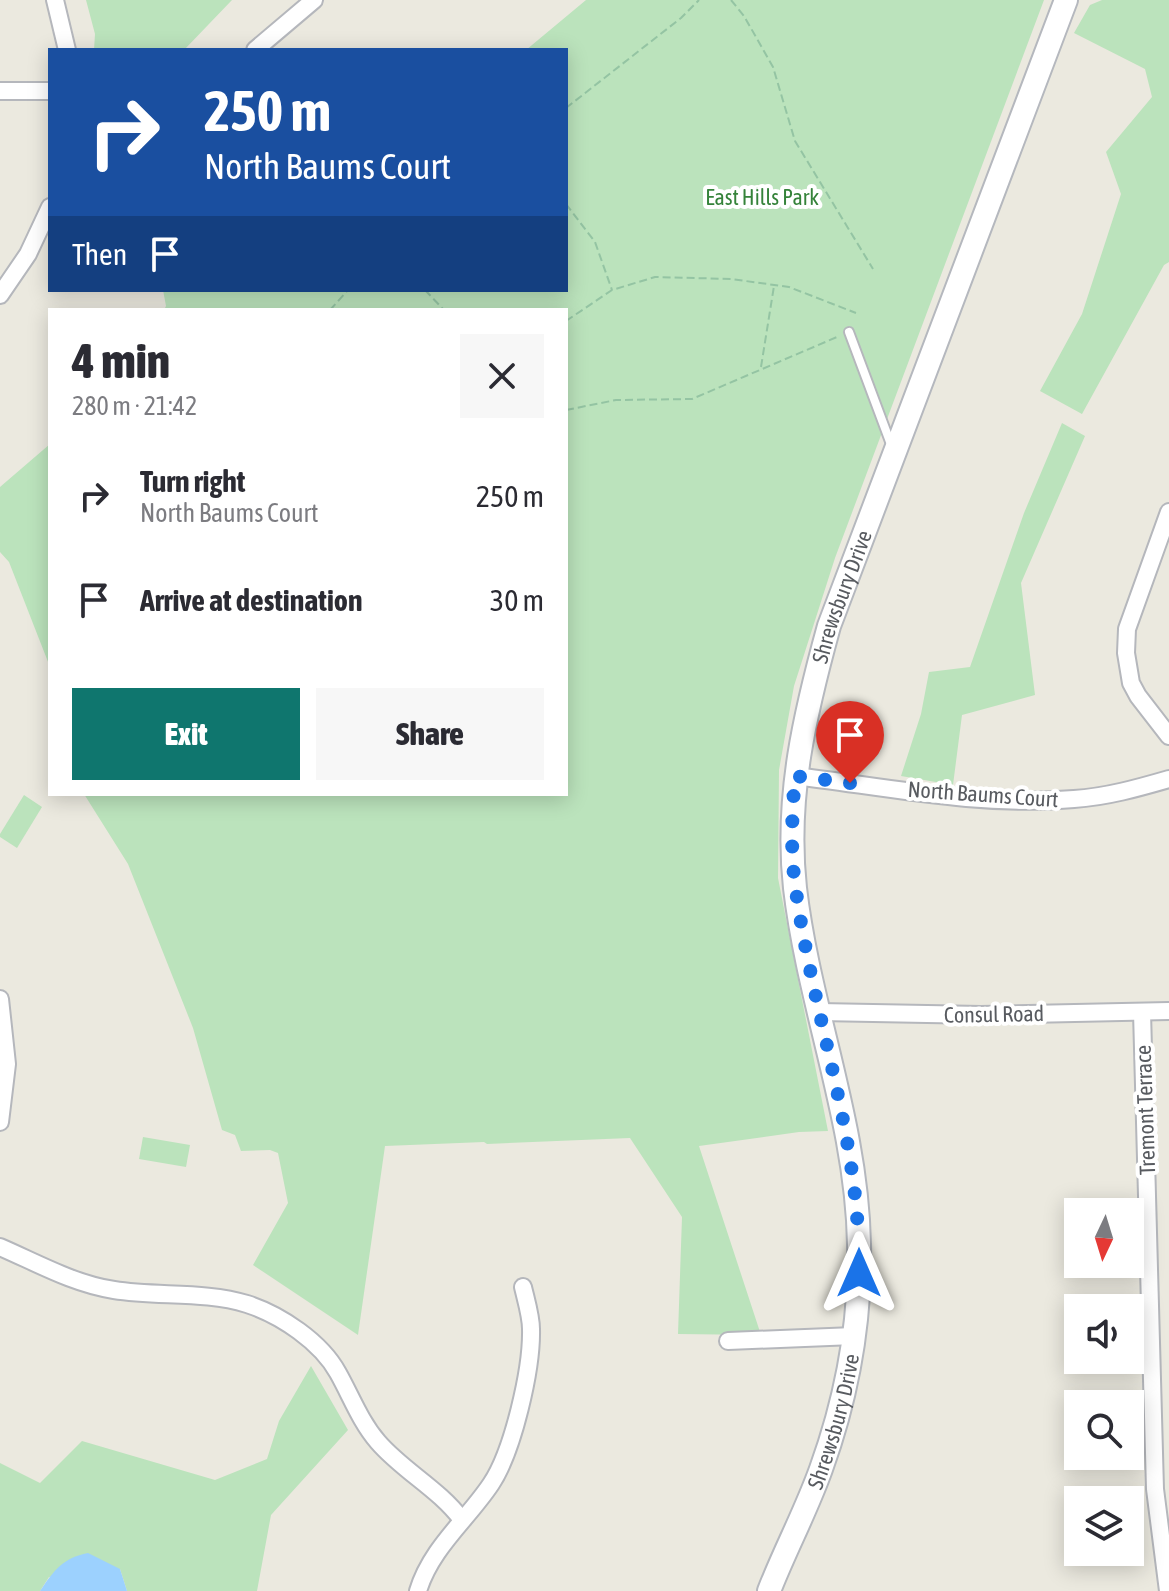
<!DOCTYPE html>
<meta charset="utf-8">
<style>
:root{--surface:#fff;--page:#f7f7f7;--text:#2b2b33;--muted:#7c7c81;--accent:#0f766e}
body{margin:0;font-family:"Asap Condensed",sans-serif;background:var(--page);color:var(--text);height:100vh;display:flex;flex-direction:column;font-size:30px;white-space:nowrap}
*{box-sizing:border-box;margin:0}
p{font-size:26px;color:var(--muted)}
.icon{flex:none;width:44px;height:44px;fill:none;stroke:currentColor;stroke-width:2;stroke-linecap:round;stroke-linejoin:round}
.map{position:relative;flex:1;overflow:hidden}
.sheet{position:absolute;left:48px;top:308px;width:520px;height:488px;display:flex;flex-direction:column;background:var(--surface);border-radius:0px;box-shadow:0 4px 20px #0003}
.sheet>*{flex:none}
.banner{position:absolute;left:48px;top:48px;width:520px;height:244px;border-radius:0px;box-shadow:0 4px 20px #0003;background:#1a4fa0;color:#fff;overflow:hidden}
.needle{width:52px;rotate:184deg}
.buttons{position:absolute;left:1064px;top:1198px;display:grid;gap:16px}
.buttons a{display:grid;place-items:center;width:80px;height:80px;border-radius:0px;background:var(--surface);box-shadow:0 4px 20px #0003;font-size:40px}
.pin{position:absolute;display:grid;place-items:center;width:68px;height:68px;color:#fff;margin:-82px -34px;border-radius:50% 50% 50% 0;rotate:-45deg;box-shadow:0 0 8px #0007}
.pin .icon{rotate:45deg}
.me{position:absolute;width:88px;margin:-44px;rotate:0deg;stroke-linejoin:round;filter:drop-shadow(0 0 6px #0008)}
.turn{display:flex;align-items:center;gap:28px;height:168px;padding:0 24px;font-size:36px}
.turn .icon{width:104px;height:104px;stroke-width:2.5}
.turn b{display:block;font-size:56px;line-height:68px}
.then{display:flex;align-items:center;height:76px;padding:0 24px;background:#0003;gap:16px;font-size:30px}
.round{display:grid;place-items:center;flex:none;width:84px;height:84px;border-radius:0px;background:var(--page)}
.head{display:flex;align-items:center;justify-content:space-between;height:136px;padding:0 24px}
h1{font-size:48px;font-weight:800;line-height:60px}
.cta{display:flex;gap:16px;margin-top:auto;padding:16px 24px}
.cta a{flex:1;height:92px;border-radius:0px;background:var(--accent);color:#fff;font-size:32px;font-weight:800;line-height:92px;text-align:center}
.cta a+a{background:var(--page);color:var(--text)}
ul{padding:0;list-style:none}
li{display:flex;align-items:center;gap:24px;height:104px;padding:0 24px}
li div{flex:1}
li b{display:block;font-size:30px}
li em{font-style:normal}
.map>svg:first-child{display:block}
.green{fill:#bbe3bc}
.water{fill:#9cd1fe}
.lines{fill:none;stroke-linecap:round;stroke-linejoin:round}
.service-casing{stroke:#b5b7bc;stroke-width:12}
.minor-casing{stroke:#b5b7bc;stroke-width:20}
.secondary-casing{stroke:#b5b8be;stroke-width:26}
.path{stroke:#94c4a3;stroke-width:2;stroke-dasharray:8 4;stroke-linecap:butt}
.service{stroke:#fff;stroke-width:8}
.minor{stroke:#fff;stroke-width:16}
.secondary{stroke:#fff;stroke-width:22}
.route{stroke:#1a73e8;stroke-width:14;stroke-dasharray:0 25.2}
.labels{text-anchor:middle;stroke-width:8;stroke-linejoin:round;paint-order:stroke}
.park-label{font-size:22px;fill:#35833a;stroke:#fff}
.street-label{font-size:22px;fill:#585b60;stroke:#fff}
</style>
<div class="map">
<svg width="1169" height="1591" viewBox="0 0 1169 1591">
<rect width="100%" height="100%" fill="#ebe9df"/>
<g class="green">
<path d="M86 0H232L184 50H94L95 34Z"/>
<path d="M586 0H1044L835 558 794 686 779 770 778 878 828 1131 799 1132 699 1146 761 1335 678 1334 682 1217 630 1138 487 1144 484 1142 385 1146 358 1335 253 1265 288 1203 278 1153 270 1150 241 1151 235 1135 222 1130 193 1028 128 864 84 794H566V310H164L166 306 163 290H566V50H526Z"/>
<path d="M1102 0H1169V262L1164 265 1082 414 1040 391 1082 314 1121 194 1106 152 1152 97 1145 69 1074 33 1090 5Z"/>
<path d="M1062 423 1085 436 1021 583 1035 695 962 715 953 785 901 776 921 714 929 672 970 667 1024 513Z"/>
<path d="M50 444V667L9 562 0 552V487Z"/>
<path d="M24 795 42 807 17 848 0 837V834Z"/>
<path d="M143 1137 190 1145 186 1167 139 1159Z"/>
<path d="M311 1366 348 1430 271 1515 257 1591H127L120 1569 49 1577 40 1591H0V1463L40 1483 82 1441 215 1480 267 1459 279 1421Z"/>
</g>
<path class="water" d="M88 1553 120 1569 127 1591H40C54 1570 63 1558 88 1553Z"/>
<g class="lines">
<defs>
<path id="service" d="M849 332 892 447"/>
<g id="minor">
<path d="M55 0 67 50"/>
<path d="M255 50 314 0"/>
<path d="M0 91H50"/>
<path d="M0 295 28 254 50 207"/>
<path d="M1169 512 1127 629 1126 653 1131 683 1138 696 1169 736"/>
<path d="M795 776C886 787 981 807 1074 799 1106 797 1138 788 1169 779"/>
<path d="M0 999 7 1064 0 1122"/>
<path d="M819 1012 981 1015 1169 1011"/>
<path d="M1142 1012 1155 1489 1168 1591"/>
<path d="M0 1247C37 1263 74 1284 114 1290 157 1297 205 1291 247 1304 281 1315 321 1342 338 1373 351 1396 360 1421 378 1442 403 1471 439 1489 462 1520"/>
<path d="M728 1341 854 1336"/>
<path d="M418 1591C431 1548 467 1520 491 1484 513 1451 532 1369 531 1329 531 1316 526 1300 523 1287"/>
</g>
<g id="secondary">
<path id="s1" d="M769 1591C785 1550 806 1511 821 1469 847 1397 861 1321 859 1244 857 1122 809 1008 795 888 785 797 805 713 829 626L1066 0"/>
</g>
</defs>
<use href="#service" class="service-casing"/>
<use href="#minor" class="minor-casing"/>
<use href="#secondary" class="secondary-casing"/>
<g class="path">
<path d="M731 0 744 16 773 67 795 141 873 269"/>
<path d="M566 108 681 18 699 0"/>
<path d="M566 204 595 242 612 290"/>
<path d="M425 290 444 310"/>
<path d="M330 310 348 290"/>
<path d="M566 321 612 290 655 277 731 279 789 287 856 313"/>
<path d="M761 367 774 286"/>
<path d="M566 410 616 400 692 399 837 337"/>
</g>
<use href="#service" class="service"/>
<use href="#minor" class="minor"/>
<use href="#secondary" class="secondary"/>
</g>
<g class="lines">
<path class="route" d="M850 783 795 776C792 814 790 853 796 891 814 1020 861 1142 859 1273"/>
</g>
<g class="labels">
<g class="park-label">
<text x="762" y="205">East Hills Park</text>
</g>
<g class="street-label">
<text dy="8" stroke="none"><textPath href="#s1" startOffset="1022">Shrewsbury Drive</textPath></text>
<text transform="translate(983 794) rotate(4)" y="8">North Baums Court</text>
<text transform="translate(994 1014) rotate(-1)" y="8">Consul Road</text>
<text transform="translate(1145 1110) rotate(-92)" y="8">Tremont Terrace</text>
<text dy="8" stroke="none"><textPath href="#s1" startOffset="182">Shrewsbury Drive</textPath></text>
</g>
</g>
</svg>
<div class="buttons">
<a><svg class="needle" viewBox="-14 -14 28 28"><path d="M0-13l5 13h-10z" fill="#e53935"/><path d="M0 13l5-13h-10z" fill="#7c7c81"/></svg></a>
<a><svg class="icon" aria-label="sound" viewBox="0 0 24 24"><path d="M4 9h4l5-4v14l-5-4H4zM17 9q2 3 0 6"/></svg></a>
<a><svg class="icon" aria-label="search" viewBox="0 0 24 24"><circle cx="10" cy="10" r="6"/><path d="M15 15l6 6"/></svg></a>
<a><svg class="icon" aria-label="layers" viewBox="0 0 24 24"><path d="M12 4l9 5-9 5-9-5zM3 14l9 5 9-5"/></svg></a>
</div>
<div class="pin" style="left:850px;top:783px;background:#d93025"><svg class="icon" aria-label="arrive" viewBox="0 0 24 24"><path d="M6 21V4h12l-3 4 3 4H6"/></svg></div>
<svg class="me" style="left:859px;top:1273px" viewBox="-20 -20 40 40"><path d="M0-17L14 15 0 8-14 15z" fill="#1a73e8" stroke="#fff" stroke-width="4"/></svg>
<div class="banner">
<div class="turn"><svg class="icon" aria-label="right" viewBox="0 0 24 24"><path d="M7 20v-9h11M14 6l5 5-5 5"/></svg><div><b>250 m</b>North Baums Court</div></div>
<div class="then">Then<svg class="icon" aria-label="arrive" viewBox="0 0 24 24"><path d="M6 21V4h12l-3 4 3 4H6"/></svg></div>
</div>
<section class="sheet">
<div class="head"><div><h1>4 min</h1><p>280 m · 21:42</p></div><a class="round"><svg class="icon" aria-label="close" viewBox="0 0 24 24"><path d="M6 6l12 12M18 6L6 18"/></svg></a></div>
<ul>
<li><svg class="icon" aria-label="right" viewBox="0 0 24 24"><path d="M7 20v-9h11M14 6l5 5-5 5"/></svg><div><b>Turn right</b><p>North Baums Court</p></div><em>250 m</em></li>
<li><svg class="icon" aria-label="arrive" viewBox="0 0 24 24"><path d="M6 21V4h12l-3 4 3 4H6"/></svg><div><b>Arrive at destination</b></div><em>30 m</em></li>
</ul>
<div class="cta"><a>Exit</a><a>Share</a></div>
</section>
</div>
